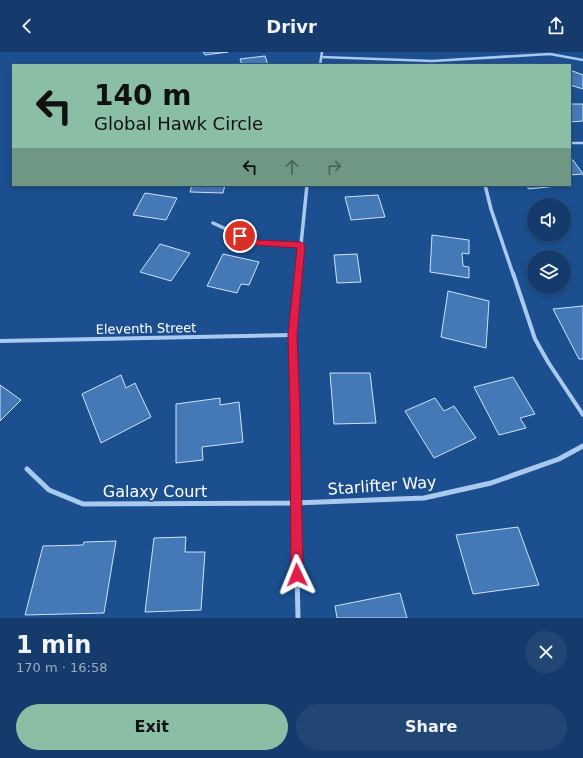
<!DOCTYPE html>
<meta charset="utf-8">
<style>
:root{--surface:#143b6b;--page:#214673;--text:#f1f3f6;--muted:#9dadc1;--line:#33557e;--accent:#8abfa5}
body{margin:0;font-family:"DejaVu Sans",sans-serif;background:var(--page);color:var(--text);height:100vh;display:flex;flex-direction:column;font-size:15px;white-space:nowrap}
*{box-sizing:border-box;margin:0}
p{font-size:13px;color:var(--muted)}
.icon{flex:none;width:22px;height:22px;fill:none;stroke:currentColor;stroke-width:2;stroke-linecap:round;stroke-linejoin:round}
.map{position:relative;height:566px;overflow:hidden}
.panel{display:flex;flex-direction:column;background:var(--surface);flex:1}
.panel>*{flex:none}
.hud{position:absolute;left:12px;top:12px;width:559px;height:122px;border-radius:0px;box-shadow:0 2px 6px #0003,0 0 0 1px var(--line);background:#8abfa5;color:#111;overflow:hidden}
.tools{position:absolute;left:527px;top:146px;display:grid;gap:8px}
.tools a{display:grid;place-items:center;width:44px;height:44px;border-radius:50%;background:var(--surface);box-shadow:0 2px 6px #0003,0 0 0 1px var(--line);font-size:20px}
.pin{position:absolute;display:grid;place-items:center;width:34px;height:34px;color:#fff;margin:-17px;border:2px solid #fff;border-radius:50%;box-shadow:0 1px 4px #0007}
.me{position:absolute;width:44px;margin:-22px;rotate:358deg;stroke-linejoin:round;filter:drop-shadow(0 0 3px #0008)}
.turn{display:flex;align-items:center;gap:14px;height:84px;padding:0 16px;font-size:18px}
.turn .icon{width:52px;height:52px;stroke-width:2.5}
.turn b{display:block;font-size:28px;line-height:34px}
.lanes{display:flex;align-items:center;height:38px;padding:0 16px;background:#0003;justify-content:center;gap:20px;direction:ltr}
.lanes .off{opacity:.35}
.round{display:grid;place-items:center;flex:none;width:42px;height:42px;border-radius:21px;background:var(--page)}
.head{display:flex;align-items:center;justify-content:space-between;height:68px;padding:0 16px}
h1{font-size:24px;font-weight:700;line-height:30px}
.button{display:flex;gap:8px;margin-top:auto;padding:8px 16px}
.button a{flex:1;height:46px;border-radius:24px;background:var(--accent);color:#111;font-size:16px;font-weight:700;line-height:46px;text-align:center}
.button a+a{background:var(--page);color:var(--text)}
header{display:flex;justify-content:space-between;align-items:center;height:52px;padding:0 16px;background:var(--surface);font-size:18px;font-weight:700}
.map>svg:first-child{display:block}
.building{fill:#4478b7;stroke:#cfe3fa}
.lines{fill:none;stroke-linecap:round;stroke-linejoin:round}
.minor-far3{stroke:#a9c9ee;stroke-width:2.5}
.minor-far2{stroke:#a9c9ee;stroke-width:3.5}
.minor-far1{stroke:#a9c9ee;stroke-width:4}
.minor{stroke:#a9c9ee;stroke-width:5}
.route{fill:#e11d48;stroke:#92132f}
.labels{text-anchor:middle;stroke-width:3.5;stroke-linejoin:round;paint-order:stroke}
.street-label{font-size:13px;fill:#fff;stroke:#1b4f8f}
.near-street-label{font-size:16px;fill:#fff;stroke:#1b4f8f}
</style>
<header><svg class="icon" aria-label="back" viewBox="0 0 24 24"><path d="M15 5l-7 7 7 7"/></svg>Drivr<svg class="icon" aria-label="share" viewBox="0 0 24 24"><path d="M12 15V3M7 8l5-5 5 5M5 13v7h14v-7"/></svg></header>
<div class="map">
<svg width="583" height="566" viewBox="0 0 583 566">
<rect width="100%" height="100%" fill="#1b4f8f"/>
<g class="building">
<path d="M203 0H228L205 3Z"/>
<path d="M265 4 268 13H242L240 7Z"/>
<path d="M570 18 583 23V37L570 33Z"/>
<path d="M570 52H583V69L570 70Z"/>
<path d="M570 108H573L583 122 570 123Z"/>
<path d="M192 133H225L223 141 190 140Z"/>
<path d="M526 133H566L529 137Z"/>
<path d="M145 141 177 146 166 168 133 163Z"/>
<path d="M378 143 385 165 351 168 345 145Z"/>
<path d="M432 183 469 188V202L462 201 463 214 469 215V226L430 220Z"/>
<path d="M160 192 190 201 171 229 140 220Z"/>
<path d="M223 202 259 210 249 233 241 232 237 241 207 234Z"/>
<path d="M357 202 361 230 337 231 334 203Z"/>
<path d="M448 239 489 249 486 296 441 285Z"/>
<path d="M583 254V307H579L553 257Z"/>
<path d="M330 321H370L376 371 334 372Z"/>
<path d="M121 323 126 336 135 331 151 365 101 391 82 342Z"/>
<path d="M513 325 535 362 520 366 526 376 499 383 474 335Z"/>
<path d="M0 333 21 348 0 369Z"/>
<path d="M220 346V353L239 350 243 390 202 395 203 408 176 411V352Z"/>
<path d="M435 346 444 359 454 354 476 386 434 406 405 359Z"/>
<path d="M518 475 539 533 473 542 456 483Z"/>
<path d="M186 485 185 500H205L201 558 145 560 154 486Z"/>
<path d="M116 489 104 561 25 563 43 494 83 493 84 490Z"/>
<path d="M400 541 407 566H337L335 554Z"/>
</g>
<g class="lines">
<g class="minor-far3">
<path d="M321 5 432 9 550 2 583 8"/>
<path d="M320 13 322 0"/>
<path d="M570 91H583"/>
</g>
<g class="minor-far2">
<path d="M485 133 491 157 513 222"/>
<path d="M213 171 254 190 301 193"/>
<path d="M298 222 307 133"/>
</g>
<g class="minor-far1">
<path d="M513 221 535 287 548 310 583 363"/>
<path d="M0 289 292 283"/>
<path d="M294 375 292 283 298 221"/>
</g>
<g class="minor">
<path d="M294 374 298 566"/>
<path d="M27 417 49 438 83 452 295 451 424 446 491 431 559 407 583 394"/>
</g>
</g>
<path class="route" d="M240 181 255 188 301 190 305 193 297 283 300 357 303 523 301 527 297 529 292 527 291 523 290 357 288 283 297 196 254 193 237 186 236 184Z"/>
<g class="labels">
<g class="street-label">
<text transform="translate(146 276) rotate(-1)" y="5">Eleventh Street</text>
</g>
<g class="near-street-label">
<text transform="translate(382 433) rotate(-4)" y="6">Starlifter Way</text>
<text x="155" y="445">Galaxy Court</text>
</g>
</g>
</svg>
<div class="tools">
<a><svg class="icon" aria-label="sound" viewBox="0 0 24 24"><path d="M4 9h4l5-4v14l-5-4H4zM17 9q2 3 0 6"/></svg></a>
<a><svg class="icon" aria-label="layers" viewBox="0 0 24 24"><path d="M12 4l9 5-9 5-9-5zM3 14l9 5 9-5"/></svg></a>
</div>
<div class="pin" style="left:240px;top:184px;background:#d93025"><svg class="icon" aria-label="arrive" viewBox="0 0 24 24"><path d="M6 21V4h12l-3 4 3 4H6"/></svg></div>
<svg class="me" style="left:297px;top:523px" viewBox="-20 -20 40 40"><path d="M0-17L14 15 0 8-14 15z" fill="#e11d48" stroke="#fff" stroke-width="4"/></svg>
<div class="hud">
<div class="turn"><svg class="icon" aria-label="left" viewBox="0 0 24 24"><path d="M17 20v-9H6M10 6l-5 5 5 5"/></svg><div><b>140 m</b>Global Hawk Circle</div></div>
<div class="lanes"><svg class="icon" aria-label="left" viewBox="0 0 24 24"><path d="M17 20v-9H6M10 6l-5 5 5 5"/></svg><svg class="icon off" aria-label="ahead" viewBox="0 0 24 24"><path d="M12 20V5M6 11l6-6 6 6"/></svg><svg class="icon off" aria-label="right" viewBox="0 0 24 24"><path d="M7 20v-9h11M14 6l5 5-5 5"/></svg></div>
</div>
</div>
<section class="panel">
<div class="head"><div><h1>1 min</h1><p>170 m · 16:58</p></div><a class="round"><svg class="icon" aria-label="close" viewBox="0 0 24 24"><path d="M6 6l12 12M18 6L6 18"/></svg></a></div>
<div class="button"><a>Exit</a><a>Share</a></div>
</section>
